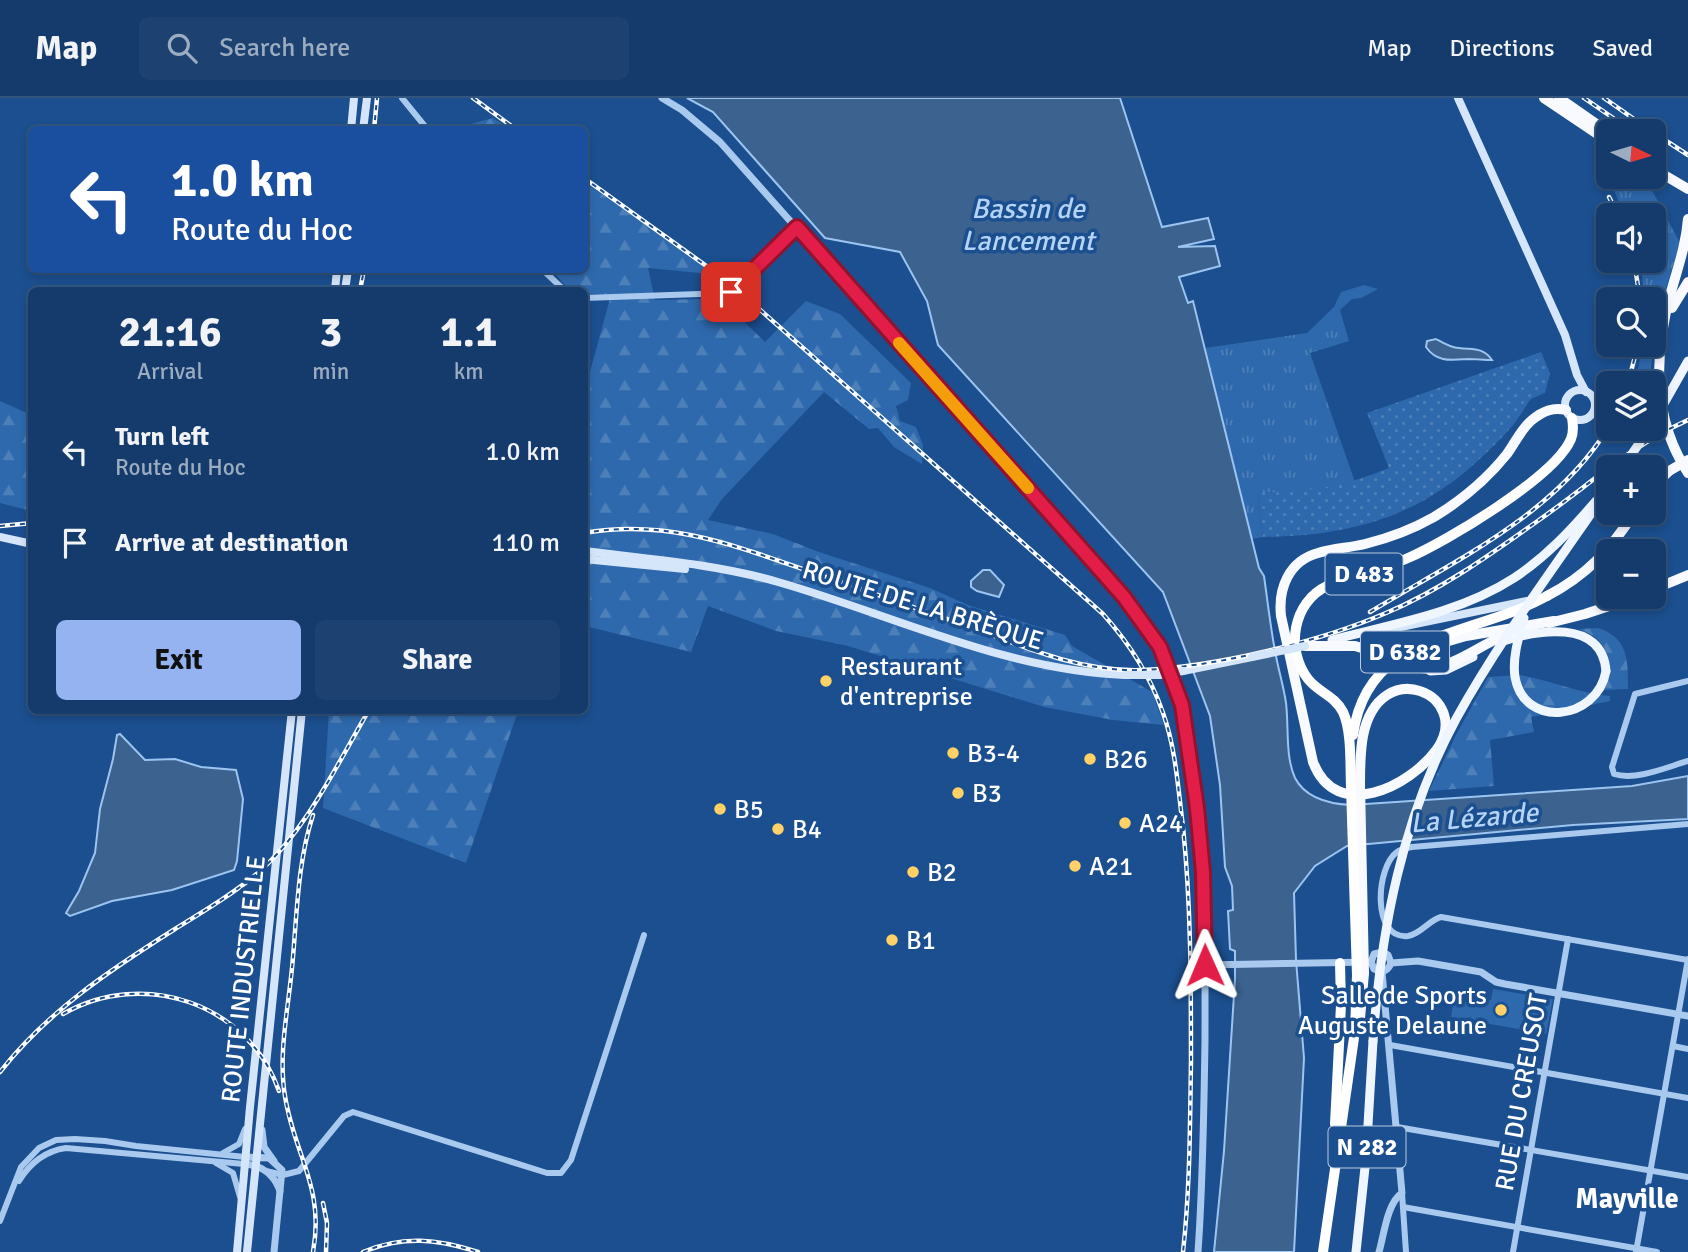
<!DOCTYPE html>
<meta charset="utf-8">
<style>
:root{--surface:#143b6b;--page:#1d4271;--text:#f1f3f6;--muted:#9dadc1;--line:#33557e;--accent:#95b2f1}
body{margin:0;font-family:Signika,sans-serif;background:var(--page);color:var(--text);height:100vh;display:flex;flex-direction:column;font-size:26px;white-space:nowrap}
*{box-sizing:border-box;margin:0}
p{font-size:23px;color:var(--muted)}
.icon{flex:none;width:38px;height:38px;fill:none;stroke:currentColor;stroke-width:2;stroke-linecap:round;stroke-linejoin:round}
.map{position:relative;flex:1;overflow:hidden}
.side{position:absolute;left:28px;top:189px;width:560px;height:427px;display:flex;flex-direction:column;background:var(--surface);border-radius:10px;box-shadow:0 4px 10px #0003,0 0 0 2px var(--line)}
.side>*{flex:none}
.banner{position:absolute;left:28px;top:28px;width:560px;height:147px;border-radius:10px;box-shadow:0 4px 10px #0003,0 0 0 2px var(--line);background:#1a4fa0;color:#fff;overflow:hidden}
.needle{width:46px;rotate:95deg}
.fabs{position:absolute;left:1596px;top:21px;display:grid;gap:14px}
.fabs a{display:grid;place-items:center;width:70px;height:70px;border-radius:10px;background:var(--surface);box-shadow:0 4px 10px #0003,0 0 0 2px var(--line);font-size:35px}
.pin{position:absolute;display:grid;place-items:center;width:60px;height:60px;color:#fff;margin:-30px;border-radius:14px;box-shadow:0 4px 10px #0006}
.me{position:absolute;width:77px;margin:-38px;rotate:359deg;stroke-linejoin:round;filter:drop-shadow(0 0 5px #0008)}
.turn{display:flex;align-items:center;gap:24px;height:147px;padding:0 28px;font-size:32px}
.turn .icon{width:91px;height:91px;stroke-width:2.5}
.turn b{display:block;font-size:49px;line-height:60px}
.eta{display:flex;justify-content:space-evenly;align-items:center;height:119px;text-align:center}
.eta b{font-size:42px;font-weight:700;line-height:49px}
.cta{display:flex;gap:14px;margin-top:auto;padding:14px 28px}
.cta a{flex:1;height:80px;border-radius:10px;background:var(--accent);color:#111;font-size:28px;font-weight:700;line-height:80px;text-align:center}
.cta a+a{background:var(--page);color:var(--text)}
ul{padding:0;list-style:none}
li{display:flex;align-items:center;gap:21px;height:91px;padding:0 28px}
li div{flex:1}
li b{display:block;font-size:26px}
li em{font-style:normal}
header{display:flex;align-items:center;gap:42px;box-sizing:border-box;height:98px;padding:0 35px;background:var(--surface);border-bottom:2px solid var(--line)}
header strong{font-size:33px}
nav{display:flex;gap:38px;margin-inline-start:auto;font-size:24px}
.search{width:490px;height:63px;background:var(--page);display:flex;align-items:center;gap:18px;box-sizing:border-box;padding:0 24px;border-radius:10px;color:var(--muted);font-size:26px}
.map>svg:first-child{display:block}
.grass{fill:url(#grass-tufts)}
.forest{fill:url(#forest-firs)}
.park{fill:#2e69ad}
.garden{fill:url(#garden-dots)}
.water{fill:#3c6290;stroke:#9cc4f0;stroke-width:2}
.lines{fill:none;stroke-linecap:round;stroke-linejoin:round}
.minor{stroke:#a9c9ee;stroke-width:6}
.tertiary{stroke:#a9c9ee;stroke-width:7}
.secondary{stroke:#d6e6fa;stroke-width:8}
.primary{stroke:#f0f6ff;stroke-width:9}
.trunk{stroke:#f8faff;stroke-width:10}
.motorway{stroke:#fff;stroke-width:10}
.rail-casing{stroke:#fff;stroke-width:4.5}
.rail{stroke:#1b4f8f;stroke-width:2;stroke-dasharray:5;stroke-linecap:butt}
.secondary-bridge{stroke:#d6e6fa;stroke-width:8}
.primary-bridge{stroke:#f0f6ff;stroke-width:9}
.trunk-bridge{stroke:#f8faff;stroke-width:10}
.motorway-bridge{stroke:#fff;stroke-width:10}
.route-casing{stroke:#92132f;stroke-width:18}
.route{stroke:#e11d48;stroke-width:12}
.slow{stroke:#f59e0b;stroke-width:12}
.poi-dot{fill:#ffd166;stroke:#1b4f8f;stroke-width:2.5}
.labels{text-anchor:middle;stroke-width:7;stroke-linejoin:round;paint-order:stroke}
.shield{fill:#1b4f8f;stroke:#bbcadd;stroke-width:2}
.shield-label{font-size:24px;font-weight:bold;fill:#fff}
.street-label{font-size:26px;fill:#fff;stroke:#1b4f8f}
.poi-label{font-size:26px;fill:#fff;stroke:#1b4f8f;text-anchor:start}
.water-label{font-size:28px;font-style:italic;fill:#b5d3f5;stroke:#1b4f8f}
.neighbourhood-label{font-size:28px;font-weight:bold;fill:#fff;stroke:#1b4f8f}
</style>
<header>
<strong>Map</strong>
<div class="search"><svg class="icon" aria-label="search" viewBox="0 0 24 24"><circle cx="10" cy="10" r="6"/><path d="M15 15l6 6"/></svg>Search here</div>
<nav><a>Map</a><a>Directions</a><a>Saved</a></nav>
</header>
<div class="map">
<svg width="1688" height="1154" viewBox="0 0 1688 1154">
<defs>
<pattern id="grass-tufts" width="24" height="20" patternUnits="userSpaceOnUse" patternTransform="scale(1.75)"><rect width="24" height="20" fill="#2e69ad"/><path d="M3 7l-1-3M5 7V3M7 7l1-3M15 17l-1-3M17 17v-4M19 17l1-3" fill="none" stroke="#4d80b9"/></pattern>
<pattern id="forest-firs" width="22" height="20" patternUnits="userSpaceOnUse" patternTransform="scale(1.75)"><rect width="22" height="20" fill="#2e69ad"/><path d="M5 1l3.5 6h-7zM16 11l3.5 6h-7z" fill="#4d80b9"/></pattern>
<pattern id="garden-dots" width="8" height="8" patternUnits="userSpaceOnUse" patternTransform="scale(1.75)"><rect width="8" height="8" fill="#2e69ad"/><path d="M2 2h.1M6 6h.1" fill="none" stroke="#4d80b9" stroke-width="1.8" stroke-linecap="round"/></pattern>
</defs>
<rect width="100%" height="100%" fill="#1b4f8f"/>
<g class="grass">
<path d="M1593 45 1608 55V79H1645L1680 145 1658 216 1649 285H1633L1639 268 1641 247H1654V201H1645L1640 163H1654V117H1625Z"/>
<path d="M1364 187 1378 191 1361 200 1352 201 1340 212 1349 243 1310 255 1355 384 1293 395 1259 394 1258 407 1263 439 1252 441 1205 250 1307 235 1334 209 1341 194Z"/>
</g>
<g class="forest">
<path d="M493 20 510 31H453Z"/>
<path d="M585 84 726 184 720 189 700 175 648 170 655 202 704 201 729 209 765 244 806 203 840 216 911 285 908 302 896 308 900 323 916 329 923 347 922 366 894 349 878 330 869 331 824 294 722 401 708 422 773 436 819 454 930 490 968 507 1065 537 1072 548 1152 594 1164 627 1113 622 1044 609 848 548 776 533 708 508 691 554 585 528V292L611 197 585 196 584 192H569L552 172H584Z"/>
<path d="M0 303 31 317V413L0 405Z"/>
<path d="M1598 530C1629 540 1628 563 1628 591L1604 592C1612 563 1610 541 1578 531Z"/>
<path d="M1519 577C1550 582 1578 595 1610 598V603L1531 619 1534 634 1490 642 1494 688 1429 693 1456 637 1488 579Z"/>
<path d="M329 613H518L466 765 323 710Z"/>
</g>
<path class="park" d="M1493 891 1553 901 1546 936 1451 919 1453 906 1458 902 1478 906 1479 900 1491 902Z"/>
<path class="garden" d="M1541 254 1550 275 1545 295C1540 297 1534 299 1530 302 1527 306 1524 312 1521 316 1511 331 1498 344 1485 356 1421 419 1350 438 1263 439L1258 407 1259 394C1305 395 1346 388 1389 370L1367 315Z"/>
<g class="water">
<path d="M687 0H1120L1162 129 1208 120 1214 141 1178 149 1215 148 1220 168 1179 179 1188 205 1193 203 1259 470 1264 478C1268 506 1271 535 1277 563 1280 577 1284 591 1286 605 1289 629 1285 658 1295 680 1306 701 1330 706 1351 707L1632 688 1688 678V721L1573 727 1347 748 1315 768 1294 795 1296 862 1304 960 1294 1154H1214L1224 1053 1235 881V853L1230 851 1228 813 1233 812 1232 788 1225 769 1220 687 1210 618 1163 494 938 247 927 203 900 154 825 140 713 14Z"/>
<path d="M1436 241C1443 245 1451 250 1459 250 1473 252 1483 249 1492 262 1484 262 1476 261 1468 261 1452 262 1437 265 1426 249L1427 243Z"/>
<path d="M983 472H990L1004 487 999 499 977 493 971 489V483Z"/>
<path d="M120 636 145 662 175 661 201 669 236 672 243 701 237 763 234 772 172 792 112 803 70 818 66 815 79 793 95 755 100 711 113 661 117 637Z"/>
</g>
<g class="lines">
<g class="minor">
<path d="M402 0 428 32"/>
<path d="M543 172 564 192"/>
<path d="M584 200 728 195 739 187 797 129"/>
<path d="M1688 583 1635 596 1612 669 1614 676C1636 683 1667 669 1688 663"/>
<path d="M1688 862 1441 819C1429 822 1421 836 1408 838 1371 842 1376 769 1397 754 1400 751 1408 750 1412 749L1688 726"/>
<path d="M1390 947 1688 1000"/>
<path d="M1673 948 1688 951"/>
<path d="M1397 1029 1688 1079"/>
<path d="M223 1055 239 1046 245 1031"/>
<path d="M216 1065 233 1075 240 1099"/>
<path d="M266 1073 283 1077 299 1073 344 1018 353 1014 547 1075H561L571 1062 644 837"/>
<path d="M19 1083C30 1065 45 1053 66 1050L244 1066"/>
<path d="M1402 1095 1406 1154"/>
<path d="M1403 1109 1657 1154"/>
<path d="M0 1123 21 1069 39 1050 56 1042 75 1041 105 1043 136 1048 245 1059"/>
<path d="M1513 1154 1568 841"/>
<path d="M1636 1154 1688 861"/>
</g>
<g class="tertiary">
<path d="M662 0 682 12 720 44 1124 499C1148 528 1168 559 1179 595 1192 638 1195 686 1199 731 1206 801 1205 872 1205 942 1204 1013 1203 1083 1198 1154"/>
<path d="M1371 864 1374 856 1383 854 1388 857 1391 865"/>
<path d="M1371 864 1374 871C1381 876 1388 873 1391 865"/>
<path d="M1391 865 1418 863 1481 874 1496 884 1505 886 1688 918"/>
<path d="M1205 867 1371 864"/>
<path d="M262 1032 264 1049 274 1063"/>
<path d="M245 1059 269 1060 282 1072 274 1154"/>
<path d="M244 1066C261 1067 274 1076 280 1093"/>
<path d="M1379 1154C1384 1137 1387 1105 1402 1095L1382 874"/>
</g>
<g class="secondary">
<path d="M1458 0 1565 237 1577 277 1586 294"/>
<path d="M351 32 354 0"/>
<path d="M363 32 367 0"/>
<path d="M335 192 337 172"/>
<path d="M345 192 348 172"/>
<circle cx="1580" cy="307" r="15"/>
<path d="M0 439 32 446"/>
<path d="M584 453C649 461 716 466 778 484 893 517 1004 572 1125 577"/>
<path d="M584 461 685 471"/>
<path d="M1386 532 1527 503"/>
<path d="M1183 573 1252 559"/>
<path d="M237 1154 250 1009 292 612"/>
<path d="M247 1154 302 612"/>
</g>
<g class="primary">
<path d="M1332 542C1393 526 1460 515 1514 480 1546 459 1571 432 1596 403"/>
<path d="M1500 544C1536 532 1602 520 1606 573"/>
<path d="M1430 573 1446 572 1473 559"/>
<path d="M1356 1154 1366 1060 1373 943"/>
</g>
<g class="trunk">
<path d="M1544 0 1608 43"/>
<path d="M1559 0 1608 34"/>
<path d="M1654 71 1688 91"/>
<path d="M1688 121C1686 147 1678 169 1671 194 1654 255 1652 320 1688 375"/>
<path d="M1672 210 1688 184"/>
<path d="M1654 388 1669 373"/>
<path d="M1654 491 1688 477"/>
<path d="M1547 498C1586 478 1611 451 1634 415"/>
<path d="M1549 525 1585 516 1636 499"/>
<path d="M1305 548H1355L1389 558"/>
<path d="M1428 549 1466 538 1554 523"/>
<path d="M1409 567C1443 582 1480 544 1511 535"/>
<path d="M1360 686C1360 670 1360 654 1363 638 1380 554 1474 598 1437 651 1410 689 1336 725 1313 664L1281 518C1278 490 1289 463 1318 455 1333 450 1349 450 1365 446 1389 440 1413 431 1434 419 1462 402 1487 381 1507 356 1515 345 1521 331 1532 322 1543 313 1553 309 1566 312"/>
<path d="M1359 932 1364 875"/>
</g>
<g class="motorway">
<path d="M1353 637C1367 532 1475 539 1547 498"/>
<path d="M1351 689C1350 668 1352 633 1343 614 1335 598 1318 594 1308 581 1285 551 1293 504 1327 488 1354 478 1382 471 1408 460 1447 443 1555 379 1571 341 1574 334 1573 326 1572 320"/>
<path d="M1335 1026 1341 907 1340 865"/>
<path d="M1323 1154 1355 933 1357 877"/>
</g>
<defs>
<g id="rail">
<path d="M473 0 517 32"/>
<path d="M1584 0 1632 33"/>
<path d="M1604 0 1651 33"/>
<path d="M374 32 377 0"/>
<path d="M1654 35 1688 57"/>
<path d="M584 80 730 185 1103 516C1129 545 1150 577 1163 615 1176 651 1178 691 1183 729 1191 807 1191 885 1191 963 1190 1026 1190 1091 1183 1154"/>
<path d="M1609 99 1618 117"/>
<path d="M1634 163 1640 201"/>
<path d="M360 192 364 172"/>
<path d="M1628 285 1638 247"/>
<path d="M0 428 32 425"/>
<path d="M584 435C669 420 738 449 817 476 872 495 926 513 981 533 1033 553 1086 574 1142 572 1215 569 1319 544 1386 515 1441 492 1491 456 1539 422 1589 387 1632 347 1688 322"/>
<path d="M1370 514C1454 463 1555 417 1608 330"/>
<path d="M313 717C297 766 297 819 292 870 288 912 278 957 285 998 294 1057 325 1089 313 1154"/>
<path d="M63 916C143 870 248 905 279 993"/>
<path d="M0 974C48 913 110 872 175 831 204 813 233 796 259 774 307 731 336 668 369 612"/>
<path d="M323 1105 327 1125 326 1154"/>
<path d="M363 1154C403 1137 438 1141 478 1154"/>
</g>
</defs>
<use href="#rail" class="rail-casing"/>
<use href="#rail" class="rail"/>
<g class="secondary-bridge">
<path d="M1252 559 1305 548"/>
<path d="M1125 577H1160L1183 573"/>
</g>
<g class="primary-bridge">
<path d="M1654 323 1688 263"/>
<path d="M1623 369 1649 331"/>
<path d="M1524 520C1519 538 1512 560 1515 579 1524 631 1597 623 1606 573"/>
<path d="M1373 943C1381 831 1402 721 1456 621 1500 541 1557 466 1608 391"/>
</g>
<g class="trunk-bridge">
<path d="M1669 373 1688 362"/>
<path d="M1389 558 1409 567"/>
<path d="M1360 686 1364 875"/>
</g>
<path class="motorway-bridge" d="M1351 689 1357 877"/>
</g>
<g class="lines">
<defs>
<path id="route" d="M731 194 797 129 1124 499 1160 549 1182 607 1197 710 1203 774 1205 867"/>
</defs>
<use href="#route" class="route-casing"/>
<use href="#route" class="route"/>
<path class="slow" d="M899 245 1028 390"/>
</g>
<g class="poi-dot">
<circle cx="826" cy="583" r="7"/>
<circle cx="953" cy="655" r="7"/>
<circle cx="1090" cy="661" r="7"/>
<circle cx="958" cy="695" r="7"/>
<circle cx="720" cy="711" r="7"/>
<circle cx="1125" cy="725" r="7"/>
<circle cx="778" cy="731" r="7"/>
<circle cx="1075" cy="768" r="7"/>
<circle cx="913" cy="774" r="7"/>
<circle cx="892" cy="842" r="7"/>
<circle cx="1501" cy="912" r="7"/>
</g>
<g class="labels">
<g class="shield">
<rect x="1325.5" y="455.5" width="77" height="41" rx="5"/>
<rect x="1361" y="533.5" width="88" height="41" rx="5"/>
<rect x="1328.5" y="1028.5" width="77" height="41" rx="5"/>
</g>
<g class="shield-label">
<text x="1364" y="484">D 483</text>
<text x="1405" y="562">D 6382</text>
<text x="1367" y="1057">N 282</text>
</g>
<g class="street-label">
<text transform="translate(923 507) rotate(17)" y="9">ROUTE DE LA BRÈQUE</text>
<text transform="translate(243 881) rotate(-84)" y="9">ROUTE INDUSTRIELLE</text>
<text transform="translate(1521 994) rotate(-80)" y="9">RUE DU CREUSOT</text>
</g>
<g class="poi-label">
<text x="840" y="577">Restaurant<tspan x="840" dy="30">d'entreprise</tspan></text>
<text x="967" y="664">B3-4</text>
<text x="1104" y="670">B26</text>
<text x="972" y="704">B3</text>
<text x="734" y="720">B5</text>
<text x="1139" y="734">A24</text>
<text x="792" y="740">B4</text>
<text x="1089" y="777">A21</text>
<text x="927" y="783">B2</text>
<text x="906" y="851">B1</text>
<text x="1487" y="906" text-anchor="end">Salle de Sports<tspan x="1487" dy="30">Auguste Delaune</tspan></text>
</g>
<g class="water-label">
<text x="1028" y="120">Bassin de<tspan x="1028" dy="32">Lancement</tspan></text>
<text transform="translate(1474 719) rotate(-5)" y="10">La Lézarde</text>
</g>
<g class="neighbourhood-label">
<text x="1627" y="1110">Mayville</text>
</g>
</g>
</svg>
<div class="fabs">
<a><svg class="needle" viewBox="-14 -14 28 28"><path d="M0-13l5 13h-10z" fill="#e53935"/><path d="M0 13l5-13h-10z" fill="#9dadc1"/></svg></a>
<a><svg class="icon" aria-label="sound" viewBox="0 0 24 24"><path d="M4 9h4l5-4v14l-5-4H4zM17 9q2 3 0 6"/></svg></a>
<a><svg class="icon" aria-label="search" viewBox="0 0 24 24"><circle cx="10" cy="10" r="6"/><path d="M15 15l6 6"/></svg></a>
<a><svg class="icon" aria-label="layers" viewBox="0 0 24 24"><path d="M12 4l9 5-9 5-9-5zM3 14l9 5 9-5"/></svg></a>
<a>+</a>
<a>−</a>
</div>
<div class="pin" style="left:731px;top:194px;background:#d93025"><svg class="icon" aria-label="arrive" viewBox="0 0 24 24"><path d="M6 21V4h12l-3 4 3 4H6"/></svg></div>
<svg class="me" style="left:1205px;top:867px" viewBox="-20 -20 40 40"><path d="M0-17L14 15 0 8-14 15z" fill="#e11d48" stroke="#fff" stroke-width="4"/></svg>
<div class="banner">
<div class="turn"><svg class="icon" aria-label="left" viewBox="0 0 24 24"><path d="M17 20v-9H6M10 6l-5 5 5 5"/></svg><div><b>1.0 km</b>Route du Hoc</div></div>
</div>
<section class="side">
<div class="eta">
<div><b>21:16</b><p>Arrival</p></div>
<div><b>3</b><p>min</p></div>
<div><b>1.1</b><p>km</p></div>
</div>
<ul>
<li><svg class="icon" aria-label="left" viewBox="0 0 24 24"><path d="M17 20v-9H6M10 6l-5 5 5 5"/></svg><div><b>Turn left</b><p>Route du Hoc</p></div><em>1.0 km</em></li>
<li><svg class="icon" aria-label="arrive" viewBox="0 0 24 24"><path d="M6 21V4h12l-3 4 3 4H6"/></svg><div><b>Arrive at destination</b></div><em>110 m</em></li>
</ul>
<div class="cta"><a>Exit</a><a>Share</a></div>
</section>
</div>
